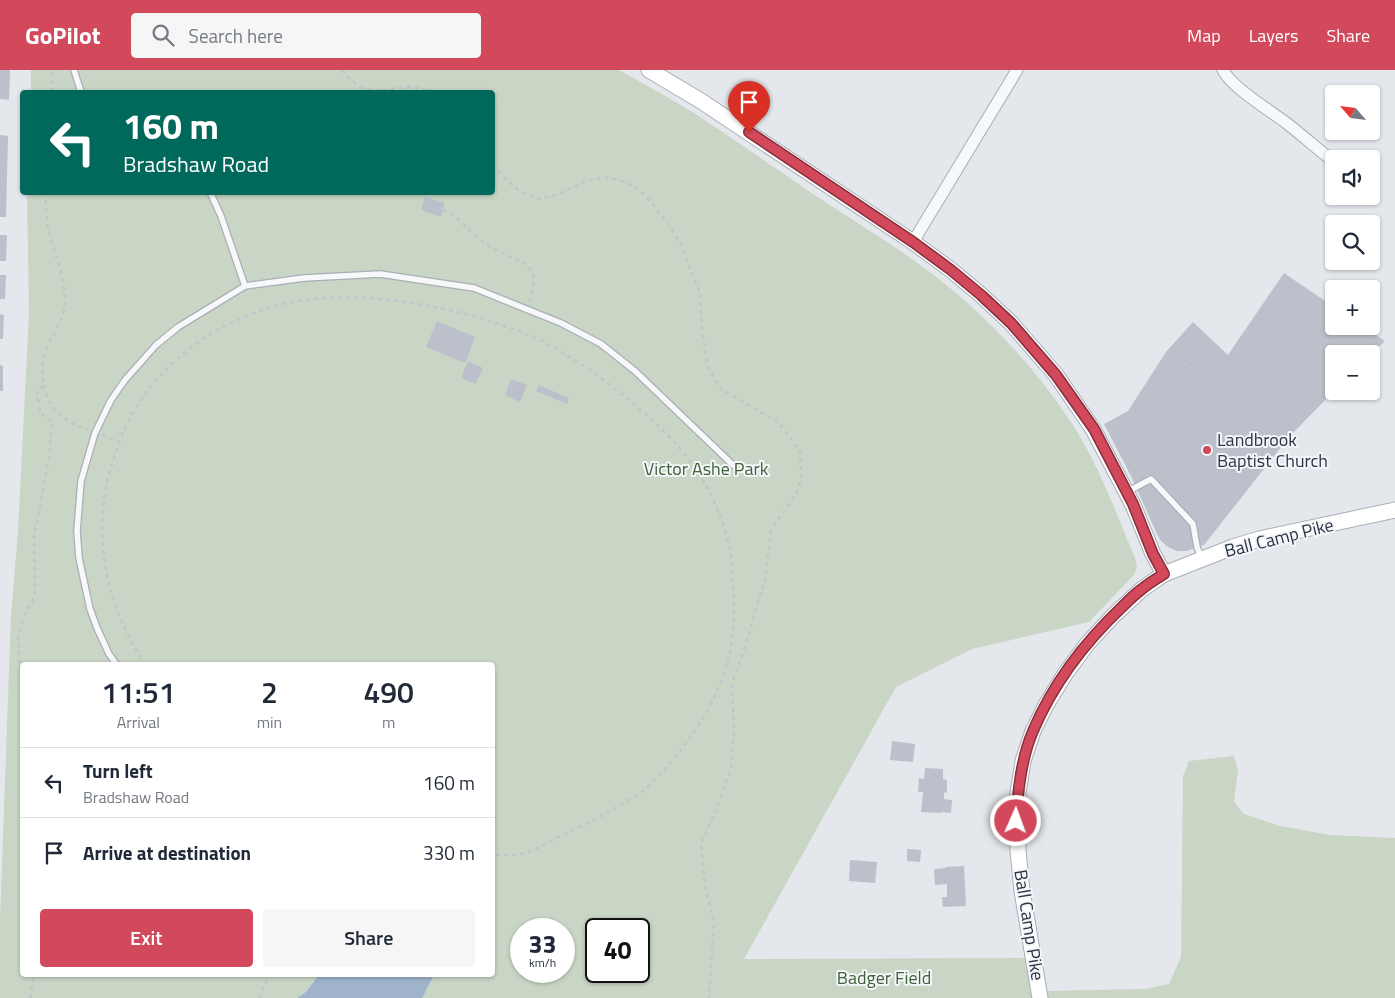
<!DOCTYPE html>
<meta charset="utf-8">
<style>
:root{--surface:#fff;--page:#f6f6f7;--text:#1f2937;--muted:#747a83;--line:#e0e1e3;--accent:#d1495b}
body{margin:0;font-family:"Titillium Web",sans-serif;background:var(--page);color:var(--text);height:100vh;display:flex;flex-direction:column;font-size:19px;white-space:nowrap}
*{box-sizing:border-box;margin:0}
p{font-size:16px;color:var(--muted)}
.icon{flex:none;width:28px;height:28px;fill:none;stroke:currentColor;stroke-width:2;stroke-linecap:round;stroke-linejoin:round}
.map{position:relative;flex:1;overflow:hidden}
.sheet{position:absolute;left:20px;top:592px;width:475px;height:315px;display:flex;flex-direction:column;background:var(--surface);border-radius:5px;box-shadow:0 1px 4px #0004}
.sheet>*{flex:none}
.hud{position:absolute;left:20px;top:20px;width:475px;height:105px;border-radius:5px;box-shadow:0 1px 4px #0004;background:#00695c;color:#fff;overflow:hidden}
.needle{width:32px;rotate:298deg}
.buttons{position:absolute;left:1325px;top:15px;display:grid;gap:10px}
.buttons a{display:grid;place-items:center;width:55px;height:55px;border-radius:5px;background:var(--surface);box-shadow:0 1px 4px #0004;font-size:25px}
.speed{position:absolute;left:510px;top:848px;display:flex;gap:10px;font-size:25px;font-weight:700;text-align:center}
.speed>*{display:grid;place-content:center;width:65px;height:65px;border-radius:50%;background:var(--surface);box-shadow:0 1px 4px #0004;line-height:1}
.speed small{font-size:12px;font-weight:400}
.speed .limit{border:2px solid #111;border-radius:8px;background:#fff;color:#111}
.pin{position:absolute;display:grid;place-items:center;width:42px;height:42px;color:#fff;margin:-51px -21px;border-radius:50% 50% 50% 0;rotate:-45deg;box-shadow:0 0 5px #0007}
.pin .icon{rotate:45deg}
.me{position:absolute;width:55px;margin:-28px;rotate:2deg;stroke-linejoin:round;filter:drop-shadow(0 0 4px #0008)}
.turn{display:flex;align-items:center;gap:18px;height:105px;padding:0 20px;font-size:22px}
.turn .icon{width:65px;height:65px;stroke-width:2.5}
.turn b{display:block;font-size:35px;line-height:42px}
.eta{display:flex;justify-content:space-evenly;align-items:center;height:85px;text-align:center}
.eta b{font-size:30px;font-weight:600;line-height:35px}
.button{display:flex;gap:10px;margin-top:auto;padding:10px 20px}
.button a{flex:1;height:58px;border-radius:5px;background:var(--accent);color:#fff;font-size:20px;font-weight:600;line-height:58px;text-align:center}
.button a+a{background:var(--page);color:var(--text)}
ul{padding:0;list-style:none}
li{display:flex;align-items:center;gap:15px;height:70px;padding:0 20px;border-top:1px solid var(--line)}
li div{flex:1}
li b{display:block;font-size:19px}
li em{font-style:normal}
header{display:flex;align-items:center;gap:30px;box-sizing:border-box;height:70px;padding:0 25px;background:var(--accent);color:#fff}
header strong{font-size:24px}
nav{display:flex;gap:28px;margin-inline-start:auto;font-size:18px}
.search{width:350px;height:45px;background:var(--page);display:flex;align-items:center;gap:12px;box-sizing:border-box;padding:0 18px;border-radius:5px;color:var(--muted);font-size:19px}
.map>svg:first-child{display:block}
.green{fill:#c9d6c5;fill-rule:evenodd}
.water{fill:#9fb4cc}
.building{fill:#bbc0ca}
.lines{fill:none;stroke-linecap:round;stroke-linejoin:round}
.lane-casing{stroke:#a9aeb7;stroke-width:8}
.street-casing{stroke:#a9aeb7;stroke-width:13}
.secondary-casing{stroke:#a9aeb7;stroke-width:17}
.path{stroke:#c2c5cb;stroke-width:2.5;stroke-dasharray:4 4;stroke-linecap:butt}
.lane{stroke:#f7f8fa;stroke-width:5.5}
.street{stroke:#f7f8fa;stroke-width:11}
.secondary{stroke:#fff;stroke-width:15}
.route-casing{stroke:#882f3b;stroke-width:12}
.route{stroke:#d1495b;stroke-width:9}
.poi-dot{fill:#d1495b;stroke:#f4f6f9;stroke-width:2}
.labels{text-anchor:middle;stroke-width:4;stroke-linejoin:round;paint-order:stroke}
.poi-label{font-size:18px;fill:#2b3445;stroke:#f4f6f9;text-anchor:start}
.park-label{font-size:18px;fill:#3f6138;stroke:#f4f6f9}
.street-label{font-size:18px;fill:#2b3445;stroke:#f4f6f9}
</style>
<header>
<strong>GoPilot</strong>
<div class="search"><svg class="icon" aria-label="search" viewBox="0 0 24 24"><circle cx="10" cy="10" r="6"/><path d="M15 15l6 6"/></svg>Search here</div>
<nav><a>Map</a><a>Layers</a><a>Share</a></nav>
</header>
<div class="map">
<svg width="1395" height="928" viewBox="0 0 1395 928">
<rect width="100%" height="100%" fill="#e4e7ec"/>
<g class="green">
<path d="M31 0H619C644 14 670 28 694 43 736 71 778 100 819 128 863 157 909 184 950 218 995 255 1036 300 1069 349 1098 392 1115 441 1135 488L1137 495 1136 501 1133 506 1089 552 972 579 896 617 744 889 1033 888 1039 928H0V850L11 545 18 461 29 244 27 123 492 122V22H31ZM22 595H492V905H22ZM521 859H564V901H521ZM596 859H639V901H596Z"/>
<path d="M1234 686 1238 700 1234 732 1244 744 1280 756 1330 765 1395 768V928H1046L1045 921 1145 919 1169 914 1181 887 1183 706 1189 691Z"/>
</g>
<path class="water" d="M319 905H434L422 928H297L306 922Z"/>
<g class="building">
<path d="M0 0H10L9 30 0 29Z"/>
<path d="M0 65 8 66 6 147H0Z"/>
<path d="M425 127 445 133 441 147 421 140Z"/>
<path d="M0 165H7L6 191H0Z"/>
<path d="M1284 203 1334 237V256H1363L1385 271 1371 284H1334V321L1290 366 1204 475 1187 481H1177L1168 477 1161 471 1157 464 1131 406 1104 354 1128 341 1166 282 1193 252 1228 285Z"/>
<path d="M0 205H6L5 229H0Z"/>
<path d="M0 244 4 245 3 269H0Z"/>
<path d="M437 251 475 267 465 293 426 277Z"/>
<path d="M468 291 483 298 476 314 461 308Z"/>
<path d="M0 295 3 296V321H0Z"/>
<path d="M511 309 527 315 520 332 505 325Z"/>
<path d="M539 315 569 328 567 334 536 321Z"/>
<path d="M892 671 915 674 913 692 890 690Z"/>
<path d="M925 698 943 699V709L947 710V723L944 722V729L952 730 951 743 941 742V743L921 742 923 722H918L919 708 924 709Z"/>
<path d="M907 779 921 780 920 792 907 791Z"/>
<path d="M850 790 877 792 875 813 849 811Z"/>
<path d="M964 796 966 836 943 837 942 827H947V814L935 815 934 799 946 798V797Z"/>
</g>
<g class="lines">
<defs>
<g id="lane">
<path d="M74 0 81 22"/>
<path d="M210 122 221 146 245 216"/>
<path d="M1127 422 1151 409 1193 454 1197 477 1202 489"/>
<path d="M117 595 109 584 97 558 90 539 79 488 77 461 81 411 95 363 111 330 125 310 156 275 178 257 245 216 304 208 380 204 474 218 561 253 601 274 635 301 733 395"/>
</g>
<g id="street">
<path d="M1223 0C1232 18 1271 41 1289 55 1304 67 1319 80 1334 92"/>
<path d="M913 172 1017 0"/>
</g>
<g id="secondary">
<path d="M649 0 701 31 913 172 951 200 981 225 1011 253 1056 305 1093 359 1133 435 1153 484 1164 504"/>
<path d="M1040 928 1022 821 1018 781 1017 751 1018 723 1023 691 1033 661 1046 635 1065 604 1088 573 1114 545 1141 520 1164 504 1233 477 1259 469 1395 440"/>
</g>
</defs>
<use href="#lane" class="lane-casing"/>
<use href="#street" class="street-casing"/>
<use href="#secondary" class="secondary-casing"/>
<g class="path">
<path d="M342 0C357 19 370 23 393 19 399 18 407 16 413 17 419 18 426 21 432 22"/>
<path d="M52 22V0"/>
<path d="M492 96 518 120 528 125 539 129 559 124 583 112 604 107 620 110 631 115 641 122 652 133 670 156 680 173 700 223 702 258 707 296 721 319 779 353 800 381 801 405 799 418 788 436 771 460 765 510 754 544 749 566 732 613 734 659 731 698 717 737 701 774 705 815 714 852 709 928"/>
<path d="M45 122C46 135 46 148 49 161 54 184 65 208 65 232 65 248 51 267 45 282 42 290 42 300 43 308 46 338 61 350 88 360"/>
<path d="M443 140C457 146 465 156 476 166 483 173 493 178 502 183 511 188 526 191 531 201 537 210 532 221 529 231"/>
<path d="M1184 287 1181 291 1198 304"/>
<path d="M102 365 120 372"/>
<path d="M146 595C104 535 90 458 114 388 118 376 122 364 127 354 159 288 228 243 298 231 340 224 387 228 429 236 467 243 504 254 540 270 570 285 604 309 630 331 661 356 687 382 707 417 717 434 728 466 731 485 732 495 732 505 733 515 735 540 734 569 727 594 721 617 708 640 696 659 683 679 666 699 649 716 643 722 634 727 625 732 605 745 583 755 561 766 550 771 540 778 528 782 517 786 504 786 492 784"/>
<path d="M22 609 20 597 18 569 23 548 29 536 35 527 34 467 49 388 52 351 41 344 38 330 37 320 44 316"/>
<path d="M30 928 34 905"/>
<path d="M259 928 269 905"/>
</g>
<use href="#lane" class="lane"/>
<use href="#street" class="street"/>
<use href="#secondary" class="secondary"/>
</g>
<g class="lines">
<defs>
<path id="route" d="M749 62 913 172 951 200 981 225 1011 253 1056 305 1094 359 1133 434 1153 484 1164 504C1156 509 1149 513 1142 519 1135 524 1128 531 1122 537 1085 572 1053 614 1033 661 1021 689 1018 721 1016 751"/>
</defs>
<use href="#route" class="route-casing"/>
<use href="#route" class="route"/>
</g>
<circle class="poi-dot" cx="1207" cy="380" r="5"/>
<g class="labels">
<g class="poi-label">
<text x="1217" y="376">Landbrook<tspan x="1217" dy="21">Baptist Church</tspan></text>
</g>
<g class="park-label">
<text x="706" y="405">Victor Ashe Park</text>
<text x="884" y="914">Badger Field</text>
</g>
<g class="street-label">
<text transform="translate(1279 468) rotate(-14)" y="6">Ball Camp Pike</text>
<text transform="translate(1029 855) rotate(81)" y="6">Ball Camp Pike</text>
</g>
</g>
</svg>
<div class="buttons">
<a><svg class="needle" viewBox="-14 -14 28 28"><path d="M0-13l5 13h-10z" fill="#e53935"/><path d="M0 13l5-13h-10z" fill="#747a83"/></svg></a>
<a><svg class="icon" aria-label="sound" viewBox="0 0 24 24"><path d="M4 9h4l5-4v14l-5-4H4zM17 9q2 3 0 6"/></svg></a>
<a><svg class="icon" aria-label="search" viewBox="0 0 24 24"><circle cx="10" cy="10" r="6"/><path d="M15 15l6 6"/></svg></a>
<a>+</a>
<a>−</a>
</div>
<div class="speed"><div>33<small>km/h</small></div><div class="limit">40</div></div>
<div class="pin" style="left:749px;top:62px;background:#d93025"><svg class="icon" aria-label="arrive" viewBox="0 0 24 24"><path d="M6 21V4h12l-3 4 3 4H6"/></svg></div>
<svg class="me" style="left:1016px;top:751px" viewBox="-20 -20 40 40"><circle r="17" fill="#d1495b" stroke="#fff" stroke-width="3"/><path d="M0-11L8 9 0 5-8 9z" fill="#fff"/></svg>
<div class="hud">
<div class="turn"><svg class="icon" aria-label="left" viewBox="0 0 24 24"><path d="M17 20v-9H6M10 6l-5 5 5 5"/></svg><div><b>160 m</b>Bradshaw Road</div></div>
</div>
<section class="sheet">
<div class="eta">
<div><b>11:51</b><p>Arrival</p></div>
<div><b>2</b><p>min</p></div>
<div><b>490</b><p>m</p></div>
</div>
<ul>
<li><svg class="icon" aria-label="left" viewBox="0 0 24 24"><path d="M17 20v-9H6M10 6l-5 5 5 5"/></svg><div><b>Turn left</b><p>Bradshaw Road</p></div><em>160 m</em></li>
<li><svg class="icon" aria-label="arrive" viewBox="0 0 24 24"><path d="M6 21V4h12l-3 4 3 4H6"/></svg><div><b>Arrive at destination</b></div><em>330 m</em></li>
</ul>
<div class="button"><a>Exit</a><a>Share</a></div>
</section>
</div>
